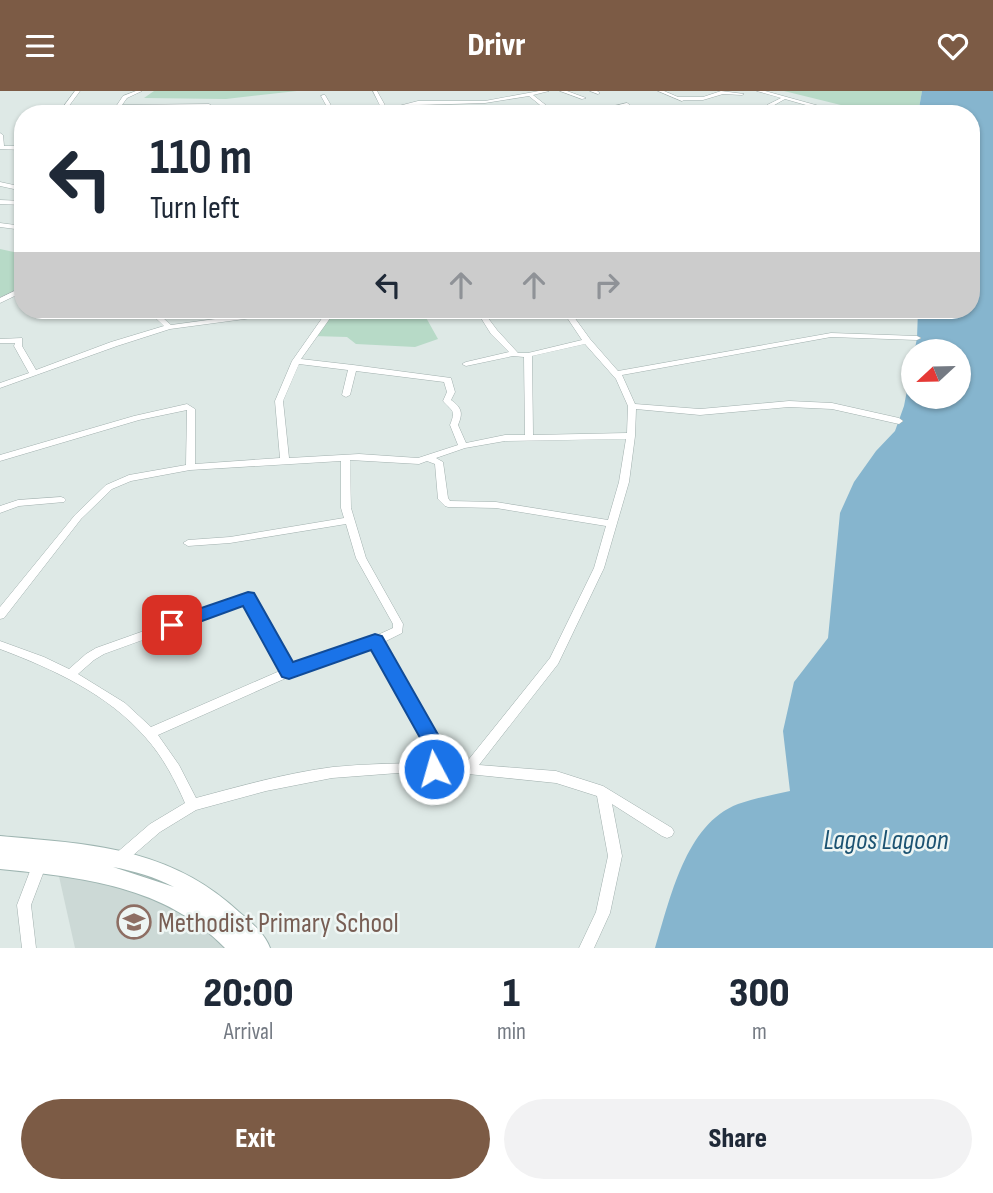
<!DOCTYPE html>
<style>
:root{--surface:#fff;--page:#f2f2f3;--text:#1f2937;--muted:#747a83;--accent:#7c5b45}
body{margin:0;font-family:"Sofia Sans Condensed",sans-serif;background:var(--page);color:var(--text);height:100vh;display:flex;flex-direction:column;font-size:26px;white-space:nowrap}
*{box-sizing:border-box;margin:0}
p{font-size:23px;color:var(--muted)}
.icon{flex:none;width:38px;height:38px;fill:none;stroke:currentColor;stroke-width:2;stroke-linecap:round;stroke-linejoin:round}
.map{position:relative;height:857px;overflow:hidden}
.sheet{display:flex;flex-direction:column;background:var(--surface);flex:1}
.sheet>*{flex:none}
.guide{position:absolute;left:14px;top:14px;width:966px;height:214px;border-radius:28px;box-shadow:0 2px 5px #0004;background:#fff;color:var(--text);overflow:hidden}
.needle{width:46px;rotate:248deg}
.buttons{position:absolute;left:901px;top:248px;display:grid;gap:14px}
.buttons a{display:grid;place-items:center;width:70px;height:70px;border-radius:50%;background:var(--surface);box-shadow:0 2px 5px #0004;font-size:35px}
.pin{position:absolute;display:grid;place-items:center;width:60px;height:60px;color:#fff;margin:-30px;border-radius:14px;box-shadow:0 4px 10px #0006}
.me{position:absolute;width:77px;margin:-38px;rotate:354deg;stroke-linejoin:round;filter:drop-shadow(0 0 5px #0008)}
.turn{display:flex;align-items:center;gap:24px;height:147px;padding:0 21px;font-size:32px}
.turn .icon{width:91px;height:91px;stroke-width:2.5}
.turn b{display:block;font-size:49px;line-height:60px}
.lanes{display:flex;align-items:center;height:66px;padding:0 21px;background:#0003;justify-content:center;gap:35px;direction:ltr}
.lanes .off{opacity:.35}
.eta{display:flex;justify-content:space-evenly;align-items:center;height:119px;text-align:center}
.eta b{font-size:42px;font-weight:800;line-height:49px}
.button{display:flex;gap:14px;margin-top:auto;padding:14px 21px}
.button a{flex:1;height:80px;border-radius:42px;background:var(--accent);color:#fff;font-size:28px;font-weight:800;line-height:80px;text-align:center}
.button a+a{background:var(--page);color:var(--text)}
header{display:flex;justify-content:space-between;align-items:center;height:91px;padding:0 21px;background:var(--accent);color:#fff;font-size:32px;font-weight:800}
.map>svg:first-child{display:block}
.built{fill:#ccd9d6}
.green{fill:#b7dac7}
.water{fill:#86b5ce;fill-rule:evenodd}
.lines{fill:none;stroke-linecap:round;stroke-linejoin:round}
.minor-casing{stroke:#a1b0ae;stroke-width:1}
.secondary-casing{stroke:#9eb5b1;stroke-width:2}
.minor{fill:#fff;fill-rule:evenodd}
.secondary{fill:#fff;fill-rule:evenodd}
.route{fill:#1a73e8;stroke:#114b97;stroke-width:2}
.labels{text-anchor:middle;stroke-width:5;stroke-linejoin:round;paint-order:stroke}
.near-water-label{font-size:28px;font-style:italic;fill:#1c5372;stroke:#eef6f4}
.near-education-label{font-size:28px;fill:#785e54;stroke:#eef6f4;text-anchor:start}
</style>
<header><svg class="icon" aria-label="menu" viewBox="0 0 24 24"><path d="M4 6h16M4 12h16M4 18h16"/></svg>Drivr<svg class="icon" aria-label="heart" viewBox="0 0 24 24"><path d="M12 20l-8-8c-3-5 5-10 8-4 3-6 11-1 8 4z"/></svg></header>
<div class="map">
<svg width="993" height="857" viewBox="0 0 993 857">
<rect width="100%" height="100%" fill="#dee9e6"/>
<path class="built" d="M58 781 113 793 183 819 214 843 224 857H75Z"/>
<g class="green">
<path d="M154 0H297L226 8 144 7Z"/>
<path d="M784 0H922L918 23H857L853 17Z"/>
<path d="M0 158 23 163V196L0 206Z"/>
<path d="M372 219H426L424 223 438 248 415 256 356 253 347 246 313 245 327 224 337 228Z"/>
</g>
<path class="water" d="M922 0H993V857H655C670 809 685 733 738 713 755 707 773 704 790 700L783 640 794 591 828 547 840 422 854 391 876 360 895 340 904 315 917 247 918 219H971V23H918ZM914 261H959V306H914Z"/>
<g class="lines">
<defs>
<g id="minor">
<path d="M75 0H80L63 23H58Z"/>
<path d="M136 0H142L127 7 122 14 209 13 212 15 209 17H119L116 23H111L123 5Z"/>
<path d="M373 0H377L387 18 418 10H485L539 0H549L533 4 557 23H551L529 5 485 12 418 14 378 23H368L382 19Z"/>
<path d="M560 0H567L586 7 582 8Z"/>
<path d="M590 0H597L600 2 598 3Z"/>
<path d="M658 0H664L678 6H703L721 0 744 3 742 4 723 3 703 9H684L682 10Z"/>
<path d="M757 0H765L830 18 827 20 785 8 769 17 767 16V14L781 7Z"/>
<path d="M323 4H325L336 23H331L321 5Z"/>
<path d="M627 12 630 14 629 15 591 23H580Z"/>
<path d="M263 15 268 16 262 23H257Z"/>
<path d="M0 42 3 44 4 55H23V59L0 58Z"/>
<path d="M0 91 23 96V100L0 95Z"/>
<path d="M0 109 23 110V114L0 113Z"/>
<path d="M0 132 23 135V139L0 136Z"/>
<path d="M23 196V201L0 212V207Z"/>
<path d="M147 219H154L171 234 281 219H300L296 221 170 238 117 255 0 297V292L29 282 14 255 15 252H0V248L22 247V255L36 279 111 251 164 235Z"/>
<path d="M325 219H331L333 223 301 268 353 274 451 287 455 301 451 309C462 317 463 322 458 334L466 352 505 344H525L524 266 513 265 466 275 462 273 466 271 509 261 491 243 476 219H482L497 239 518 262H528L582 249 562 219H569L590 248 618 280 831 242 917 245 921 247 917 249 831 246 622 284 635 313 700 318 789 310 832 312 899 327 903 330 899 333 832 318 789 316 700 324 636 318 635 345 629 391 604 477 558 573 479 674 556 680 603 695 672 737 674 741 672 745 667 747 662 745 612 713 622 765 610 822 594 857H579L596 821 608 765 597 705 556 692 468 683 398 682 332 687 266 700 196 719 160 741 124 772 119 774 114 772 112 768 114 764 150 733 185 712C175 689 163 666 146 647 108 603 53 578 0 558V550L44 566 69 578 86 563 96 557 248 503 252 504 292 575 371 547 393 537V533L356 467 346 433 230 452 188 455 183 452 188 449 230 446 344 427 341 417V370L190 379 131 390 112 398 81 428 4 527 0 528V516L75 424 106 394 129 384 186 374 187 319 139 329 0 370V364L134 325 187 313 195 318V373L280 367 275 310 292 270 325 223ZM585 253 616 288 628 315 627 342 533 344 532 265ZM299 273 348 279 342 304 346 306 350 304 356 280 444 291 447 301 443 310C453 321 456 319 450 334L458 354 418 367 359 363 289 367 283 310ZM626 348 619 391 608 429 496 411 450 410 448 407 443 371 436 367 465 357 505 350ZM350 369 419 373 427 370 435 373 438 408 445 415 448 416 496 417 606 435 594 477 550 567 465 673 442 672 444 661 442 657 382 552 402 542 403 533 366 467 351 417ZM245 512 282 579 151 636 125 612 78 583 94 569 104 563ZM372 555 432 661 429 672C397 672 365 673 333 676 286 682 241 695 196 707L179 674 158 644 293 584Z"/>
<path d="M61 406 64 407 66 409 64 411 19 415 0 422V415L18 409Z"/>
<path d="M40 766 45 767 47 772 31 814 36 857H22L17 814 35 767Z"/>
</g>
<path id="secondary" d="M0 745C89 753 170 756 239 821 251 831 265 843 270 857H225C166 795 81 786 0 778ZM113 776C134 780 155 786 174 796Z"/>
</defs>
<use href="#minor" class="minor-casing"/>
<use href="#secondary" class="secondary-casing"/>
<use href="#minor" class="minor"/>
<use href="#secondary" class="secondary"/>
</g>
<path class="route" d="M248 501 254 502 293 571 375 543 382 545 448 661 441 684 434 687 426 684 423 678 428 661 371 559 289 588 282 586 243 515 172 541 166 539 163 534 166 529Z"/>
<defs>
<symbol id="school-ring" viewBox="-11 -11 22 22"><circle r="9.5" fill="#eef6f4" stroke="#8d6e63" stroke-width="1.5"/><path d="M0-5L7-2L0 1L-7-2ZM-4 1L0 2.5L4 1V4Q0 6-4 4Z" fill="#8d6e63"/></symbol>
</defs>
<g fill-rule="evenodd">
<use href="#school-ring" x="115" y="812" width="38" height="38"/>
</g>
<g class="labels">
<g class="near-water-label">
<text x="886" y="758">Lagos Lagoon</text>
</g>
<g class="near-education-label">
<text x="158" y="841">Methodist Primary School</text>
</g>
</g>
</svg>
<div class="buttons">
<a><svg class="needle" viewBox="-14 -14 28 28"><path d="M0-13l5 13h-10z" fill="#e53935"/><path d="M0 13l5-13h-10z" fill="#747a83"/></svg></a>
</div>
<div class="pin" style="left:172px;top:534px;background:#d93025"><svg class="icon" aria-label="arrive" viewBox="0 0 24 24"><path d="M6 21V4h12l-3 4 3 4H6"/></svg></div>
<svg class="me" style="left:434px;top:678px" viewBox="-20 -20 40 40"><circle r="17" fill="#1a73e8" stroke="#fff" stroke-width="3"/><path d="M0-11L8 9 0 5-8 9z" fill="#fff"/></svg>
<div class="guide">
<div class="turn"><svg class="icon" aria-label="left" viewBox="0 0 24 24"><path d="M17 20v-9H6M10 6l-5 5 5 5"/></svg><div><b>110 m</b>Turn left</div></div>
<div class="lanes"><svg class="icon" aria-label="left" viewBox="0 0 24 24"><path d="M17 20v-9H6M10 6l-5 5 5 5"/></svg><svg class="icon off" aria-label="ahead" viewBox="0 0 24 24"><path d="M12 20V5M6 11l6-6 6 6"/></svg><svg class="icon off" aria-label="ahead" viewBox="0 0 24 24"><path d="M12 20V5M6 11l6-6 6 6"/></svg><svg class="icon off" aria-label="right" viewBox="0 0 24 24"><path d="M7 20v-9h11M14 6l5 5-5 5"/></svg></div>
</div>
</div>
<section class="sheet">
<div class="eta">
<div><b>20:00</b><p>Arrival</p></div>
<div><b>1</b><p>min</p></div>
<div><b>300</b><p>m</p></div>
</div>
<div class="button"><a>Exit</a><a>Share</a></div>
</section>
